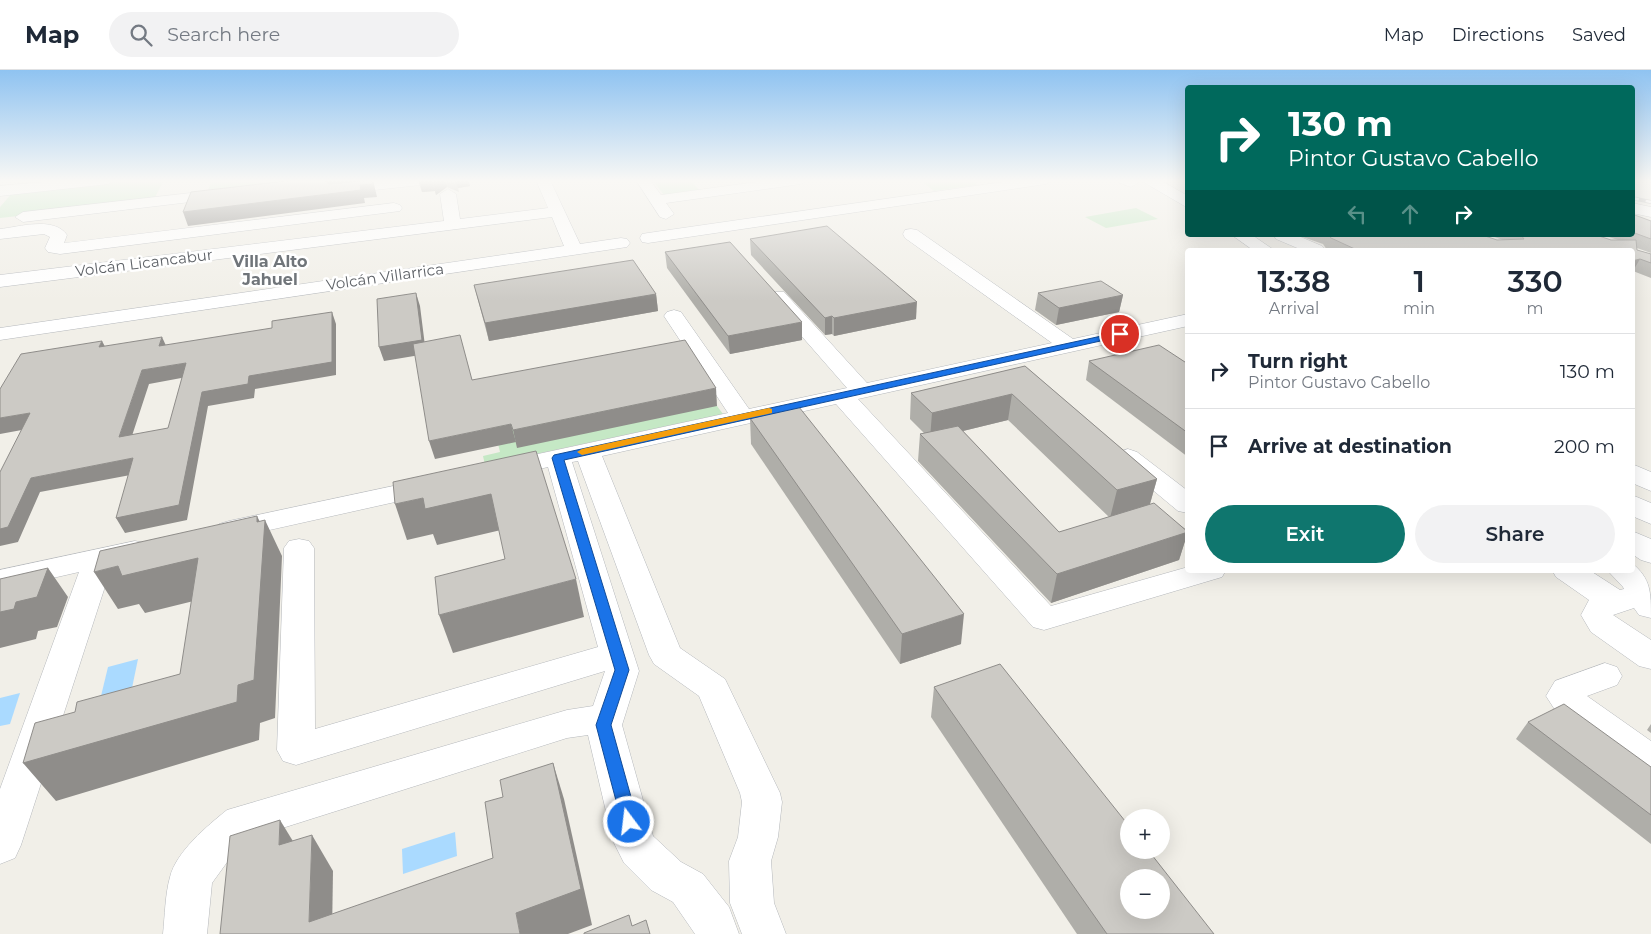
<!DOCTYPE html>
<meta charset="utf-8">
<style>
:root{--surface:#fff;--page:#f2f2f3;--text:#1f2937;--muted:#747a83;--line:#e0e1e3;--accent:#0f766e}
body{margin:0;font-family:Montserrat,sans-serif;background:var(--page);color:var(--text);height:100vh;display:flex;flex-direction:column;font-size:19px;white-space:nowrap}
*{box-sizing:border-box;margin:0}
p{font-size:16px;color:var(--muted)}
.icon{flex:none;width:28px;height:28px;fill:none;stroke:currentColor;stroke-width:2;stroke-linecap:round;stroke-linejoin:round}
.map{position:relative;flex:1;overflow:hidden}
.side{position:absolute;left:1185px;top:178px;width:450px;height:325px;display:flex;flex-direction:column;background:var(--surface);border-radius:5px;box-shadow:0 5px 20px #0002}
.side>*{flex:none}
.hud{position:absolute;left:1185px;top:15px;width:450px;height:152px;border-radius:5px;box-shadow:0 5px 20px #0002;background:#00695c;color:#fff;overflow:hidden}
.buttons{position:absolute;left:1120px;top:739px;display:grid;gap:10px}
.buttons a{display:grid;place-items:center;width:50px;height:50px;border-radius:50%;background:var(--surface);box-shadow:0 5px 20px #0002;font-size:25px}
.pin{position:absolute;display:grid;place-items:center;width:42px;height:42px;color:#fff;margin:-21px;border:2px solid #fff;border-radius:50%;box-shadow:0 1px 5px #0007}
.me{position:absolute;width:55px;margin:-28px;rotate:345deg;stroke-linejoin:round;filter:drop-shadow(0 0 4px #0008)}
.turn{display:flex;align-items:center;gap:18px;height:105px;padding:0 20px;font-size:22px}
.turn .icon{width:65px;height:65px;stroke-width:2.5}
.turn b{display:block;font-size:35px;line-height:42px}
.lanes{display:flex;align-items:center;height:48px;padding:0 20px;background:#0003;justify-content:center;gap:25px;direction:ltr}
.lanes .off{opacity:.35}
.eta{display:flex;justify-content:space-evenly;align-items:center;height:85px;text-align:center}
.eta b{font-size:30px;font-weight:600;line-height:35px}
.cta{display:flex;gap:10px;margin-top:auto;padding:10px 20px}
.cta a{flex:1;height:58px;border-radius:30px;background:var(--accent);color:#fff;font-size:20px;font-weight:600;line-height:58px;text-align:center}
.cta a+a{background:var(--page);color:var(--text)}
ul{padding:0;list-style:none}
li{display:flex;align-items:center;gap:15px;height:75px;padding:0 20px;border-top:1px solid var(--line)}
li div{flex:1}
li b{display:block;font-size:19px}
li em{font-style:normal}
header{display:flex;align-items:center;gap:30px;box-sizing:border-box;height:70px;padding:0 25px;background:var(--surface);border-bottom:1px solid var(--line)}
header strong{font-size:24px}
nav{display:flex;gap:28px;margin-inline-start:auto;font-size:18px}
.search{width:350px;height:45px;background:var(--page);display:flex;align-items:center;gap:12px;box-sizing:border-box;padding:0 18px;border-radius:28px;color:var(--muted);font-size:19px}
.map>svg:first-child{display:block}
.green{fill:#c5e8c5}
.water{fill:#aadaff}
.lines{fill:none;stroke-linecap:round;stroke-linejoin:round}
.minor-casing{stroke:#b5b8bc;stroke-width:1}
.minor{fill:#fff;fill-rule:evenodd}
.rail-casing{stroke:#b6b7b8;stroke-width:4}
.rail{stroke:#fff;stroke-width:2.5;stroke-dasharray:7;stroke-linecap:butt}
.wall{fill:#afaea9;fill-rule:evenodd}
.shaded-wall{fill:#8f8d8a}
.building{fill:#cccac5;stroke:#8f8d8a;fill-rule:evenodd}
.route{fill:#1a73e8;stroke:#114b97}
.slow{fill:#f59e0b}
.labels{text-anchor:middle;stroke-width:5;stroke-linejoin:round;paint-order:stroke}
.far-street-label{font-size:15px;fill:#5f6368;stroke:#fff}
.far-neighbourhood-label{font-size:16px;font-weight:bold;fill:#70757a;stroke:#fff}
</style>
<header>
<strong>Map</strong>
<div class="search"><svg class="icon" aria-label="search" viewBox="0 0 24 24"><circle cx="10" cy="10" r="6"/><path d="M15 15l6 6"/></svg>Search here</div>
<nav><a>Map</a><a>Directions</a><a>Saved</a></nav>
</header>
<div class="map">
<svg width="1651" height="864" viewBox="0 0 1651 864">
<rect width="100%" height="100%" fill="#f1efe8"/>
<g class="green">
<path d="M123 110H164L153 131 0 148V137L14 121Z"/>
<path d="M212 110H305L206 125Z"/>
<path d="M652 110H690L701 122 665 126Z"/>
<path d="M920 110H971L977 115 934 121Z"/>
<path d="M1136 138 1158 149 1106 158 1085 147Z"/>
<path d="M486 325 717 336 723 344 485 395 483 386 500 382Z"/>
</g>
<g class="water">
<path d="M138 589 132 618 101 626 108 597Z"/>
<path d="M20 623 10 654 0 656V628Z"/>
<path d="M455 762 457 786 403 804 402 779Z"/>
</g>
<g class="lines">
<defs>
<g id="minor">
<path d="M67 110H115L108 114 0 126V116Z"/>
<path d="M387 110H437L430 114 337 124 329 119 337 114Z"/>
<path d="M536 110H550L580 174 621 168 627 169 630 173 627 177 0 270V258L564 176 552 147 0 217V205L444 151 440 124 448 119 456 124 460 149 548 138Z"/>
<path d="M636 110H650L661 125 771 110H808L801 114 666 133 674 144 666 149 660 147Z"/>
<path d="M1017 110H1053L1046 114 648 173 642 172 640 168 642 164 648 163Z"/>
<path d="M1118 110H1136L1138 113 1131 117 1120 113Z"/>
<path d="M1143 110H1160L1188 126V138L1145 113Z"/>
<path d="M227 119 235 124 232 127 23 152 15 147 23 142Z"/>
<path d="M394 133 400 135 402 138 400 141 60 184 48 182 45 178 50 167 44 164 0 169V159C19 157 54 146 67 165L64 173Z"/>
<path d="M1632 133 1651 137V147L1632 143Z"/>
<path d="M911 159 917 160 1073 269 1188 244V256L858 329 1051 536 1188 497V500H1226L1222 507 1044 560 1033 557 836 334 602 386 680 578 725 609 780 723 782 732 778 767 771 791 774 833 786 864H742L730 833 729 791 738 767 742 732 740 723 699 626 654 594 649 585 578 391 572 392 639 601 622 655 653 766 681 792 703 804 729 837 739 864H695L673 832 651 820 624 793 613 771 588 665 567 668 254 767 233 784 212 813 207 864H163C165 845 165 825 170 807 176 782 207 756 227 740L567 640 593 636 605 601 296 695 283 691 277 680 284 478 289 471 299 469 309 471 314 478 315 659 598 577 548 397 505 407 496 405 492 399 496 393 728 343 664 246 667 242 674 240 681 242 749 339 847 318 770 230 767 226 770 222H784L867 313 1052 273 905 168 903 164 905 160Z"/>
<path d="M1232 165H1252L1274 180H1253Z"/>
<path d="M1274 165H1296L1322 176 1325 180H1302L1276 169Z"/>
<path d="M1128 379 1137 382 1188 421V443L1178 441 1119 392 1115 387 1119 382Z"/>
<path d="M1632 394 1651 402V421L1632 413Z"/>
<path d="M431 408 440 410 444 416 440 422 229 469 219 466 215 460 219 454 229 451Z"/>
<path d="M1632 425 1651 433V454L1632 446Z"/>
<path d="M1632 461 1651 469V493L1641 490 1632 484Z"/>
<path d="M135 471 145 473 150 480 145 487 112 495 21 775 15 788 0 794V719L79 502 0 520V500Z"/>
<path d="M1632 493C1651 509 1651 522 1651 548L1639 545 1634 538 1613 545 1651 570V599L1639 596 1591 562 1581 545 1589 530 1556 507 1552 500H1589L1620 520 1624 519 1623 517 1607 500H1632Z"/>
<path d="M1605 593 1617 597 1622 606 1617 615 1587 626 1651 671V707L1638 702 1557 643 1546 626 1555 611Z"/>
</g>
</defs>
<use href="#minor" class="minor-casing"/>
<use href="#minor" class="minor"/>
<defs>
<path id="rail" d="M1632 128 1651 132"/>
</defs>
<use href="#rail" class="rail-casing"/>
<use href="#rail" class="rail"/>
</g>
<g class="wall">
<path d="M418 110H468L470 116 458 118 459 122 447 117 436 125 435 121 422 122Z"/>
<path d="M1632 144 1651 151V183L1637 178V180L1651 184V208L1633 201 1632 180H1327L1323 174 1297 165H1482L1497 170H1503L1489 165H1596L1611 170H1618L1603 165H1632Z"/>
<path d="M750 169 916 249 834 266 832 264 825 265 751 185Z"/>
<path d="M665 182 802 270 730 284 667 198Z"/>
<path d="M474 215 656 224 658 241 489 271Z"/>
<path d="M1038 223 1123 225 1119 242 1056 255 1035 240Z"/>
<path d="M1089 291 1188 294V387L1086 310Z"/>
<path d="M1025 296 1157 409 1150 434 1188 461 1179 490 1051 533 918 391 920 364 924 363 910 349 911 323ZM1008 350 1109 447 1059 462 963 361Z"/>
<path d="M750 348 961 574 900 594 751 374Z"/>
<path d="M934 617 1214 864H1077L931 647Z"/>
<path d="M1528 652 1651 697V774L1516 669Z"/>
<path d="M1651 654V663L1647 660Z"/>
</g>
<g class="shaded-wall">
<path d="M321 110H372L324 119Z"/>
<path d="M373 110 377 127 364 128 365 133 188 156 183 142Z"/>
<path d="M419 110H432L435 121 422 122Z"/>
<path d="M436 110H445L447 117 436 125 433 112Z"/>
<path d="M456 110H468L470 116 458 118Z"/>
<path d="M1640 189 1633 201H1632V191Z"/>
<path d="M416 223 420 236 426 284 384 291 379 277Z"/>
<path d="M656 224 658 241 489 271 485 253Z"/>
<path d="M1123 225 1119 242 1056 255 1059 238Z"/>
<path d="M917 232 916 249 834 266V248Z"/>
<path d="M332 242 336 254V305L255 319 254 328 208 336 187 450 125 463 116 448 202 322 249 306Z"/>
<path d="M832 246V264L825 265V248Z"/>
<path d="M802 252V270L730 284 728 266Z"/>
<path d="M162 267 168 280 159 276Z"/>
<path d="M102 271 109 284 99 277Z"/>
<path d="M186 293 192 306 149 314 127 381 119 367 142 300Z"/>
<path d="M716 318 717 336 517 378 513 360Z"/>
<path d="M1012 324 1008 350 930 369 932 343Z"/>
<path d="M30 343 38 357 0 364V348Z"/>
<path d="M511 354 516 372 435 389 429 371Z"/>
<path d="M133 388 141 403 40 422 18 472 0 476V459L31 408Z"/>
<path d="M1157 409 1149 437 1110 448 1117 420Z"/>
<path d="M491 424 501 460 437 475 433 464 407 470 395 434 423 428Z"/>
<path d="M257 446 264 460 265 450 282 486 275 648 260 653 259 670 56 731 23 693 238 615Z"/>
<path d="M1188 462 1179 490 1051 533 1057 504Z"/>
<path d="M198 488 218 525 145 543 139 534 118 539 94 502 118 496Z"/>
<path d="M48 498 68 527 57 557 38 561 36 569 0 578V542L16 532Z"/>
<path d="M576 509 584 547 453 583 439 545Z"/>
<path d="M964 544 961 574 900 594 902 564Z"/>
<path d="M553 693 564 729 592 855 568 864H520L516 843Z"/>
<path d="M280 750 302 786 279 775Z"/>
<path d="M312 765 333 801 332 864 309 852Z"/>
</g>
<g class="building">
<path d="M295 110H324L329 114 372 110 373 114 360 115 361 120 183 142 191 122Z"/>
<path d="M1632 144 1651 151V169L1632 162Z"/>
<path d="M827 156 917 232 834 248 832 246 825 248 750 169Z"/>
<path d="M1328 165H1482L1497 170 1524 169 1521 165H1596L1611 170H1636L1637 180 1651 184V193L1640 189 1632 191V180H1357L1331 168Z"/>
<path d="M730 172 802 252 728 266 665 182Z"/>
<path d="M633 190 656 224 485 253 474 215Z"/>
<path d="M1101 211 1123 225 1059 238 1038 223Z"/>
<path d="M416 223 422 270 379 277 377 229Z"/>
<path d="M332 242V292L249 306 248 314 202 322 179 435 116 448 133 388 31 408 8 457 0 459V402L30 343 0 348V319L21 284 102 271 99 277 162 267 159 276 272 258V251ZM186 293 168 358 119 367 142 300Z"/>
<path d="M460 265 472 310 685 270 716 318 513 360 511 354 429 371 413 274Z"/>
<path d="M1159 275 1188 294V363L1089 291Z"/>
<path d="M1025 296 1157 409 1117 420 1012 324 932 343 911 323Z"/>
<path d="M799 337 964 544 902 564 750 348Z"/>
<path d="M958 356 1059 462 1154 433 1188 462 1057 504 920 364Z"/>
<path d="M536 381 576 509 439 545 435 507 505 489 491 424 425 439 423 428 395 434 393 412Z"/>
<path d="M257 446V452L265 450 254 610 238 615 237 632 23 693 35 653 75 642 77 632 180 604 198 488 122 506 118 496 94 502 100 481Z"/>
<path d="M48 498 37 527 16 532 14 539 0 542V509Z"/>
<path d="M1000 594 1129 756V780H1148L1214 864H1107L934 617ZM1129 808H1161V840H1129Z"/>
<path d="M1564 634 1651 697V745L1528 652Z"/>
<path d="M553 693 581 819 516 843 520 864H220L230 766 280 750 279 775 312 765 309 852 493 788 485 732 503 727 500 710Z"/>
<path d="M629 845 632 856 646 850 650 864H584V863Z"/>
</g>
<linearGradient id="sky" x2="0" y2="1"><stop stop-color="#8fc3f1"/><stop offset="0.48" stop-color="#f9f8f5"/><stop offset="1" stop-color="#f9f8f5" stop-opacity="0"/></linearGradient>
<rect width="1651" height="231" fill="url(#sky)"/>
<path class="route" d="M1120 262 1123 263V266L564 390 629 600 611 655 638 752 635 757 629 759 623 757 596 655 615 600 552 388 554 385Z"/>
<path class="slow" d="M769 338 772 339V343L582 385 577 382 582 379Z"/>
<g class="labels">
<g class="far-street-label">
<text transform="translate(144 193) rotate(-7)" y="5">Volcán Licancabur</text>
<text transform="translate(385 207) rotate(-8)" y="5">Volcán Villarrica</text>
</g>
<g class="far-neighbourhood-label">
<text x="270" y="197">Villa Alto<tspan x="270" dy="18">Jahuel</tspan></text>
</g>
</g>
</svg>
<div class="buttons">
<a>+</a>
<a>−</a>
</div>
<div class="pin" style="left:1120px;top:264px;background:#d93025"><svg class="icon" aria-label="arrive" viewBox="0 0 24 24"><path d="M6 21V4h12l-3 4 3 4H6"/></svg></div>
<svg class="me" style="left:629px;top:752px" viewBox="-20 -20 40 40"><circle r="17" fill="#1a73e8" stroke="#fff" stroke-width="3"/><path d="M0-11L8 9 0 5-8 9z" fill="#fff"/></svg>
<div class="hud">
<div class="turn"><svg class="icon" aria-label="right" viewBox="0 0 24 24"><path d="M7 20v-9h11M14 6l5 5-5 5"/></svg><div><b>130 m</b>Pintor Gustavo Cabello</div></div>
<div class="lanes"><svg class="icon off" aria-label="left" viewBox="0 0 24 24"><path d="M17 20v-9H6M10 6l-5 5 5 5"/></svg><svg class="icon off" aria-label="ahead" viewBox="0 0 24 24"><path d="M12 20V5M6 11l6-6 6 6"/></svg><svg class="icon" aria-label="right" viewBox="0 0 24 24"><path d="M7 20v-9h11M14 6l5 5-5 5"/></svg></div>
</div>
<section class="side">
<div class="eta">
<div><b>13:38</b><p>Arrival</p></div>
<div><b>1</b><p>min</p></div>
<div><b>330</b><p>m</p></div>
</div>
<ul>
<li><svg class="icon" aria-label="right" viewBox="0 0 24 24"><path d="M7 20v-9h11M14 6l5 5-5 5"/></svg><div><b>Turn right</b><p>Pintor Gustavo Cabello</p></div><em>130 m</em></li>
<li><svg class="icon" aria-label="arrive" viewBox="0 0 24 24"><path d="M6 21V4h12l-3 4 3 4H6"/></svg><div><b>Arrive at destination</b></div><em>200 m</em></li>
</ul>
<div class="cta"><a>Exit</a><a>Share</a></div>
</section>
</div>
